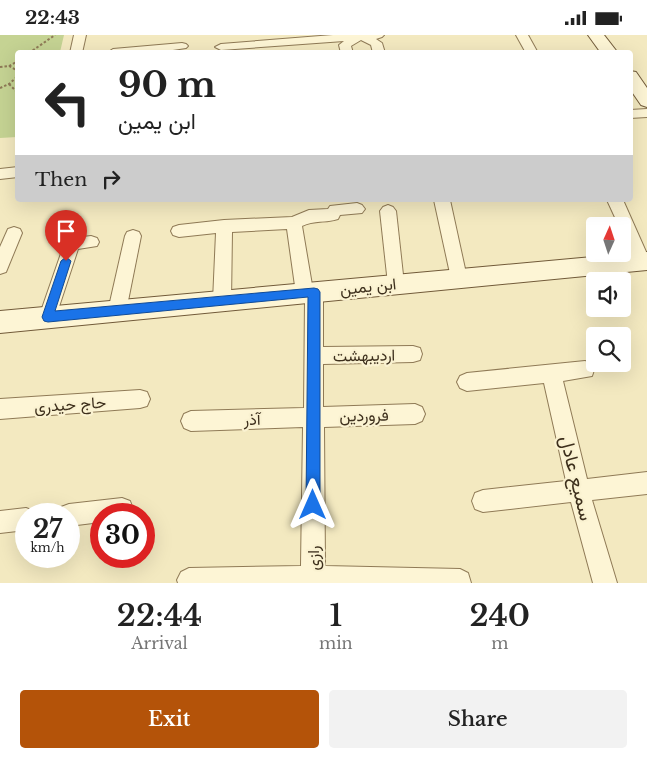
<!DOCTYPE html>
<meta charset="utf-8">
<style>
:root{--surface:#fff;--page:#f2f2f2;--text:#222;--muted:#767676;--accent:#b45309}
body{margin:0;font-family:"Libre Baskerville",Vazirmatn,serif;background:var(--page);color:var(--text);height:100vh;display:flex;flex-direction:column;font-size:19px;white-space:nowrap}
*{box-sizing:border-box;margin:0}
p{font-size:16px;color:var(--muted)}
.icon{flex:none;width:28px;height:28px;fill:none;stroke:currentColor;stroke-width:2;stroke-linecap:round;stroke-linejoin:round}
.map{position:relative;height:548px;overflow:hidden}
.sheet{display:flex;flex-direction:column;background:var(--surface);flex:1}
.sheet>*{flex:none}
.banner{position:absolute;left:15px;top:15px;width:618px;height:152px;border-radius:5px;box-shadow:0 5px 20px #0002;background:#fff;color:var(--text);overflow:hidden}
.needle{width:32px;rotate:3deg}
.controls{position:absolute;left:586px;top:182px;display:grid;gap:10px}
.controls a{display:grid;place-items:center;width:45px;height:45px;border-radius:5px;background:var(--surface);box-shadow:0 5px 20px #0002;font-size:25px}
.speed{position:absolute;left:15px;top:468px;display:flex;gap:10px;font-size:25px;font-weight:700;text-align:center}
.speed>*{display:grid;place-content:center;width:65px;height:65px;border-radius:50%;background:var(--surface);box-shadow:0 5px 20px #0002;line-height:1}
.speed small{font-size:12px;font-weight:400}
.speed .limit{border:8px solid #d22;background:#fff;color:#111}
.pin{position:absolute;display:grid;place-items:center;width:42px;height:42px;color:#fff;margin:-51px -21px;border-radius:50% 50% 50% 0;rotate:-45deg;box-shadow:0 0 5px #0007}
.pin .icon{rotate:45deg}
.me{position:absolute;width:55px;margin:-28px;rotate:0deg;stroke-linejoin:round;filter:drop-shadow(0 0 4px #0008)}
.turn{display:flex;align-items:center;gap:18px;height:105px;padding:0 20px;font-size:22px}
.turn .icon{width:65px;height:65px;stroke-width:2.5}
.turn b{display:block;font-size:35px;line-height:42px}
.then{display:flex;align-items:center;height:48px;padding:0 20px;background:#0003;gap:10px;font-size:19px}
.eta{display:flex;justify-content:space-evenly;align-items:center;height:85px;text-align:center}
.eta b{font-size:30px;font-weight:600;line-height:35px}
.cta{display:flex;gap:10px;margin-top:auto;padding:10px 20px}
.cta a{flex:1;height:58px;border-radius:5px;background:var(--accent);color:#fff;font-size:20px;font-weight:600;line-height:58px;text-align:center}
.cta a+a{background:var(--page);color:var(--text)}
.status{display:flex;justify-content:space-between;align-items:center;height:35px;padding:0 25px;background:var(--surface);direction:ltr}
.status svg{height:14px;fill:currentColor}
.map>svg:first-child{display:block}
.green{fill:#c5d393}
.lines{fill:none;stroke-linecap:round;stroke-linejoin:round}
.street-casing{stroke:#8f7a56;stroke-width:2}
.secondary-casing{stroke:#715a39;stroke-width:2}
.path{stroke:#8f7a56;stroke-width:2;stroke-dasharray:2.5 2;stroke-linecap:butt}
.street{fill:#fdf5d5;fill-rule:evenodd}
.secondary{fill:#fdf5d5;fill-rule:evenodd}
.route{fill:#1a73e8;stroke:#114b97}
.labels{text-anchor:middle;stroke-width:4.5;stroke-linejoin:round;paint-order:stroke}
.street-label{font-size:16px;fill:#3d2f1c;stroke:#faf2d1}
.near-street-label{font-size:19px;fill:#3d2f1c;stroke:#faf2d1}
</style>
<div class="status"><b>22:43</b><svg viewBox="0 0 49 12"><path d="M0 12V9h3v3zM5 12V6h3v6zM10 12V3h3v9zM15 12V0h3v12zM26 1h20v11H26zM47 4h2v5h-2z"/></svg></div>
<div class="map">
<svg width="647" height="548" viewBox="0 0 647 548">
<rect width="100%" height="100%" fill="#f3e9c0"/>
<path class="green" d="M0 0H64L60 17 18 18 17 102 0 103Z"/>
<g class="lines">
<defs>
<g id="street">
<path d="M74 0H86L82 18H70Z"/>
<path d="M333 0H384L382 2 376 4 382 8 385 18H373L371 10 361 5 351 11 353 18H341L339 10 344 6 221 15 215 12 221 9Z"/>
<path d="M516 0H528L538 18H526Z"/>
<path d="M182 8 186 9 188 11 186 13 153 18H107L113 14Z"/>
<path d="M647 74V82L630 83V75Z"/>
<path d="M18 132V142L0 144V134Z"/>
<path d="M434 165H450L467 243 465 248 459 250 453 248 451 243Z"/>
<path d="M607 165H623L647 219V231L642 233 636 231 622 200V191H619Z"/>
<path d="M357 168 362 170 365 174 362 178 340 180 338 184C326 188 314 185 302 191L312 250 320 252 323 257V312L413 311 420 313 422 319 420 325 413 327 323 329V372L415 369 422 372 425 379 422 386 415 389 324 392 325 531 460 534 468 538 471 548H178L177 545 181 537 189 533 301 531 303 392 191 396 184 393 181 386 184 379 191 376 304 373 305 265 299 263 296 258 287 194 232 197 231 266 228 271 222 273 216 271 213 266 216 198 179 202 173 200 171 196 173 192 179 190 224 185 292 182 309 175 328 174 330 171Z"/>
<path d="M388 170 393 172 396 176 404 249 402 254 396 256 390 254 388 249 380 176 383 172Z"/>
<path d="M14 192 20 194 22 198 6 237 0 239V212L8 194Z"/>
<path d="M133 195 139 197 141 201 126 276 123 281 117 284 111 281 108 276 125 201 127 197Z"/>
<path d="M91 201 97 203 99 207 97 211 78 214 54 287 48 290 42 287 39 282 66 204Z"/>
<path d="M585 326 592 329 594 335 592 341 563 346 587 444 647 437V459L592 465 617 548H593L571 467 483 477 475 474 472 466 475 458 483 455 566 446 544 348 467 356 460 353 457 347 460 341 467 338Z"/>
<path d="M140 355 147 357 150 364 147 371 140 373 0 384V364Z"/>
<path d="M122 463 130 466 133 474 131 479H101V487L69 491V479H58L61 472 69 469Z"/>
<path d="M26 473 34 476 35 479H26V495L0 498V476Z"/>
</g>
<g id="secondary">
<path d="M588 0H604L618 18H601Z"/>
<path d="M630 36 636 37 647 53V72L641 70 630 54Z"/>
<path d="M647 217V235L0 298V276Z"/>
</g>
</defs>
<use href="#street" class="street-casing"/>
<use href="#secondary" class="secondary-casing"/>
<g class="path">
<path d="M29 18 55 0"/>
<path d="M9 31 18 26"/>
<path d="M0 32 9 31 18 36"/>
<path d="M9 49 18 58"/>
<path d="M0 53 9 49 18 41"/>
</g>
<use href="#street" class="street"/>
<use href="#secondary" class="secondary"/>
</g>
<path class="route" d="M66 222 71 226 55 276 314 253 318 254 320 257V470L318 476 313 478 308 476 306 470 308 262 48 287 44 286 42 282 61 226Z"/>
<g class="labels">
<g class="street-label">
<text transform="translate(368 251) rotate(-6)" y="6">ابن یمین</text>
<text transform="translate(364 320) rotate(-1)" y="6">اردیبهشت</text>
<text transform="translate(70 369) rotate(-4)" y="6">حاج حیدری</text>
<text transform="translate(364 380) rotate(-1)" y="6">فروردین</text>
<text transform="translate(252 384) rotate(-2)" y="6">آذر</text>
<text transform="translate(313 523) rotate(-90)" y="6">رازی</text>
</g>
<g class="near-street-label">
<text transform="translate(577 443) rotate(76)" y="7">سمیع عادل</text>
</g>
</g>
</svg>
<div class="controls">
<a><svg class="needle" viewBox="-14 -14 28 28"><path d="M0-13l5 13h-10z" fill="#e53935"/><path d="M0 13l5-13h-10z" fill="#767676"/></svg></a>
<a><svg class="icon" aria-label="sound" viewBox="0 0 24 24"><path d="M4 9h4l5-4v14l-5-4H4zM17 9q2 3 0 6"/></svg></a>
<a><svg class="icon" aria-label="search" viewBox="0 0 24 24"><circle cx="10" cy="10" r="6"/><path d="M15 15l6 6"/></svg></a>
</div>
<div class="speed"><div>27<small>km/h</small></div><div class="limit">30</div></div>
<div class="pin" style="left:66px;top:226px;background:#d93025"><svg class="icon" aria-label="arrive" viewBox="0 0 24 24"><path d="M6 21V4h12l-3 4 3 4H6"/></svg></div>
<svg class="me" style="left:313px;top:470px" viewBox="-20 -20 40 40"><path d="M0-17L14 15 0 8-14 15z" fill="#1a73e8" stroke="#fff" stroke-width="4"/></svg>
<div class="banner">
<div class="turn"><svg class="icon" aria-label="left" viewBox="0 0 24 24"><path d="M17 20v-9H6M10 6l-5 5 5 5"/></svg><div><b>90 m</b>ابن یمین</div></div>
<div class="then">Then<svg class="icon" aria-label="right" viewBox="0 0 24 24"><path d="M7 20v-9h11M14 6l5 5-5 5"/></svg></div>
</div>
</div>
<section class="sheet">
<div class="eta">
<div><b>22:44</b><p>Arrival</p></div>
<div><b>1</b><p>min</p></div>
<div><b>240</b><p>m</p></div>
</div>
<div class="cta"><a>Exit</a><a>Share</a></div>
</section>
